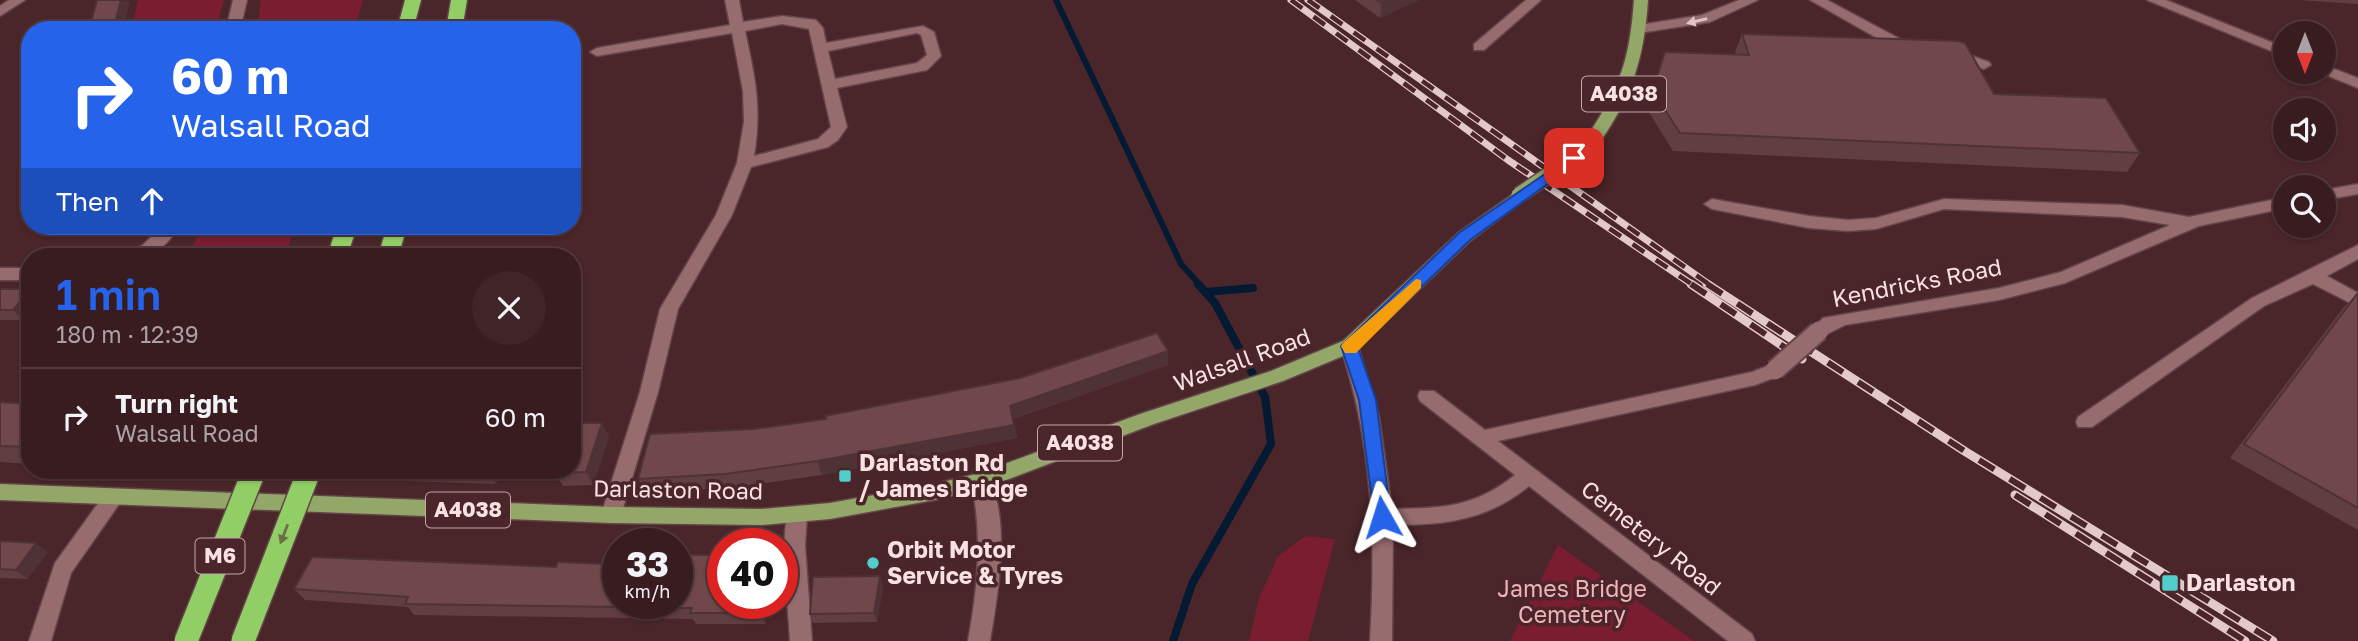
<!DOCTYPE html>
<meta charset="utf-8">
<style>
:root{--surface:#381c1f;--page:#3f2528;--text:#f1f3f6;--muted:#aba1a4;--line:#523a3d;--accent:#2563eb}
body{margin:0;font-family:"Golos Text",sans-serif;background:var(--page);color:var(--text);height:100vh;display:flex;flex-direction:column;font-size:26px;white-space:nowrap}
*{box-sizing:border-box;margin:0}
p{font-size:23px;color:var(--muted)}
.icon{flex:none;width:38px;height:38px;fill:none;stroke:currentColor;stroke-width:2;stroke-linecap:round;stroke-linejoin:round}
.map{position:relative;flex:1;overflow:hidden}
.panel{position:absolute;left:21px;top:248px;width:560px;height:231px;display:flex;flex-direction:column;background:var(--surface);border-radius:28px;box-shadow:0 2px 5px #0004,0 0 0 2px var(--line)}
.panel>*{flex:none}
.top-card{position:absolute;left:21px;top:21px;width:560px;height:214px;border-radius:28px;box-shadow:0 2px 5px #0004,0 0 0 2px var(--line);background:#2563eb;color:#fff;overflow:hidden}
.needle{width:46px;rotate:180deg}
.controls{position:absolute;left:2273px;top:21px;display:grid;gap:14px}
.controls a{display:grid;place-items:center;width:63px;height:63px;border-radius:50%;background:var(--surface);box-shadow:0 2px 5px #0004,0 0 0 2px var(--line);font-size:35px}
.speed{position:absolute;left:602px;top:528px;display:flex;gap:14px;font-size:35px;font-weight:700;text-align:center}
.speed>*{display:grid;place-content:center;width:91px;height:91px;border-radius:50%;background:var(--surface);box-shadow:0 2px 5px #0004,0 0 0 2px var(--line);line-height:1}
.speed small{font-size:18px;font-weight:400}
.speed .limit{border:10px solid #d22;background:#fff;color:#111}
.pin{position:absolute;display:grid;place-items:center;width:60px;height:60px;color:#fff;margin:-30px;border-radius:14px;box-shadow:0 4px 10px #0006}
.me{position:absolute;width:77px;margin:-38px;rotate:354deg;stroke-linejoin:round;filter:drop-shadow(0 0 5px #0008)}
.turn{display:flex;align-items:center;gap:24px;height:147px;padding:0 35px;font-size:32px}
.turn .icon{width:91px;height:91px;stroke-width:2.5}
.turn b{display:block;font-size:49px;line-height:60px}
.then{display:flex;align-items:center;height:66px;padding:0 35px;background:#0003;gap:14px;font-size:26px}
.round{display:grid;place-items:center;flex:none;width:74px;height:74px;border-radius:37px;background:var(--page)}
.summary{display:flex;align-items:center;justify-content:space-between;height:119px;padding:0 35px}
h1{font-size:42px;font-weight:600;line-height:52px;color:var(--accent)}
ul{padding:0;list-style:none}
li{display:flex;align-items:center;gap:21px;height:98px;padding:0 35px;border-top:2px solid var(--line)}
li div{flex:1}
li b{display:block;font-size:26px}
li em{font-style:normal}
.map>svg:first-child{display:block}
.green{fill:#7a1d30}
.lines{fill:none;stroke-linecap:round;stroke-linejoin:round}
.stream-far1{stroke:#041932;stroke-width:6}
.stream{stroke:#041932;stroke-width:8}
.minor-casing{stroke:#634448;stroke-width:3}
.major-casing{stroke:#634448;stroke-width:3}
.highway-casing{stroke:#634448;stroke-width:3}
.minor{fill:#976c6f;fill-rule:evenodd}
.major{fill:#93a769;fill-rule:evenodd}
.highway{fill:#91ce65;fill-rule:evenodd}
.rail-far1-casing{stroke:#e3c9ca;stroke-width:7}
.rail-casing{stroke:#e3c9ca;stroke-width:9}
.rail-far1{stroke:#4a2529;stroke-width:4.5;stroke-dasharray:14;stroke-linecap:butt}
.rail{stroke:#4a2529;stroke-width:6;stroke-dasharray:18;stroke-linecap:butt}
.minor-bridge-casing{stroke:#634448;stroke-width:23;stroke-linecap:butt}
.major-bridge-casing{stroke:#634448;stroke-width:18;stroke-linecap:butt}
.highway-bridge-casing{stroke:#634448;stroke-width:26;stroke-linecap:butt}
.minor-bridge{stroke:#976c6f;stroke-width:19}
.major-bridge{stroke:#93a769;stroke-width:15}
.highway-bridge{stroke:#91ce65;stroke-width:23}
.wall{fill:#603e41}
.shaded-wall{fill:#4e3235}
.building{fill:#70484c;stroke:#4e3235;stroke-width:2}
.oneway{fill:#e0c3c4}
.oneway2{fill:#6a7144}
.route{fill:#2563eb;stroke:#184099;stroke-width:2}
.slow{fill:#f59e0b}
.poi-dot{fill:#53cdcb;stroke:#4a2529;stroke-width:2.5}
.labels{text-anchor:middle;stroke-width:7;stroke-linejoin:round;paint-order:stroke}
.shield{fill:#4a2529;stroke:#c4a8aa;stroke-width:2}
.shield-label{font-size:21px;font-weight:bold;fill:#f9e0e1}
.street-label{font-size:23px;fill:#f9e0e1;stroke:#4a2529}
.poi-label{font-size:23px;font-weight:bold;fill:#f9e0e1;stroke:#4a2529;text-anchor:start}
.park-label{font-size:23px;fill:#efb4b8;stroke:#4a2529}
</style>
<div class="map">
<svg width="2358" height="641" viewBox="0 0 2358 641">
<rect width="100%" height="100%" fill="#4a2529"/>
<g class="green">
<path d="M138 0H224L216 30H131Z"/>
<path d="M261 0H363L354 30H257Z"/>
<path d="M201 226H295L285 257H189Z"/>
<path d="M1305 536 1335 539 1308 641H1249L1259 598 1278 556Z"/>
<path d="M1558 545 1694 641H1510Z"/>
</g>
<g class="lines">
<path class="stream-far1" d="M1056 0 1181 264 1200 285"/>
<g class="stream">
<path d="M1205 292 1253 288"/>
<path d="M1173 641 1192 584 1271 444 1265 397 1215 303 1198 284"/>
</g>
<defs>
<g id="minor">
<path d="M9 0H25L0 16V6Z"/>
<path d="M233 0H247L240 30H226Z"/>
<path d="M725 0H739L743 22 782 16 816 20 823 28 826 43 923 26 934 32 941 56 927 70 837 88 847 127 838 140 828 147 751 167 732 215 678 309 658 392 621 515 618 521 611 523 604 521 601 515 640 392 660 309 716 215 737 163 744 122 743 91 732 33 597 56 590 52 597 48 730 25ZM782 24 809 29 831 127 818 139 754 156C762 107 755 77 745 31ZM917 33 921 35 927 55 917 63 835 79 828 51Z"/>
<path d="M1526 0H1541L1484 50H1474V44Z"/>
<path d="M1739 0H1758L1710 22 1639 33 1632 29 1639 25 1702 15Z"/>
<path d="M1810 0H1827L1900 39 1916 42 1918 45 1911 49 1891 46Z"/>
<path d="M2147 0H2166L2286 48V57Z"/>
<path d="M1955 50 1989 62 1991 65 1984 69 1950 57V51Z"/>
<path d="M2324 65 2358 78V88L2319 72H2324Z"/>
<path d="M2358 184V194L2324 200V190Z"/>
<path d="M2286 197V208L2199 226 2065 283 1999 300 1845 325 1819 338 1813 336 1810 331 1823 318 1999 288 2061 272 2170 225 2122 217 1944 209 1876 229 1848 231 1809 228 1712 209 1704 204 1712 199 1809 216 1848 220 1876 218 1944 199 2122 205 2189 217Z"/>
<path d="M162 226H180C163 251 152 257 123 257L125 253 143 245Z"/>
<path d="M2358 245V259L2327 276 2358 293V307L2313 284 2264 306 2092 427H2078L2076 422 2078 417 2252 298Z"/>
<rect x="0" y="268" width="30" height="12"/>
<path d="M1349 339 1355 341 1358 346 1379 417 1392 509C1442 508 1474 508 1515 475L1420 401 1418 396 1420 391H1434L1485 430 1752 372 1775 363 1781 365 1784 370 1781 375 1755 385 1498 441 1752 634 1755 641H1728L1529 486C1488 520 1445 525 1393 525L1392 641H1370C1376 540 1373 443 1340 346L1343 341Z"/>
<path d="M981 473 988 475C1011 521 998 593 990 641H968C978 586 983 536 971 481L974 475Z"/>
<path d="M114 489 121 491 124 497 71 573 51 641H29L55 563 107 491Z"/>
<path d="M797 507 804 509 807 515 805 545 812 641H790C789 611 778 534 790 509Z"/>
</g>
<g id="major">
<path d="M1634 0H1648C1644 62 1630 102 1592 153H1582L1579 149C1617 92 1629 69 1634 0Z"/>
<path d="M1519 190 1525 191 1527 195 1525 199 1470 241 1355 351 1283 381 1154 424 988 487 934 500 830 519 761 525 611 523 0 500V484L611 507 761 509 830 503 934 484 980 473 1140 414 1271 371 1343 341 1458 233Z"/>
</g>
<g id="highway">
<path d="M405 0H421L413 30H397Z"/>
<path d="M451 0H467L462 30H446Z"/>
<path d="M337 226H357L347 257H327Z"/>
<path d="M387 226H407L398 257H378Z"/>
</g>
</defs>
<use href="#minor" class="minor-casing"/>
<use href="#major" class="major-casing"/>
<use href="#highway" class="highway-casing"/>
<use href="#minor" class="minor"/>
<use href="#major" class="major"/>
<use href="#highway" class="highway"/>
<defs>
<g id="rail-far1">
<path d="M1291 0 1508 160 1693 285"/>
<path d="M1308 0 1710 285"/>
</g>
<g id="rail">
<path d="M1691 284 1802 359"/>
<path d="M1707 284 1966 452 2273 641"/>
<path d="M2015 495 2245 641"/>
</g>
</defs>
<use href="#rail-far1" class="rail-far1-casing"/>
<use href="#rail" class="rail-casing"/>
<use href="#rail-far1" class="rail-far1"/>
<use href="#rail" class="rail"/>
<defs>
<path id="minor-bridge" d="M1775 370 1819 331"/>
<path id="major-bridge" d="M1519 195 1587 149"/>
<g id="highway-bridge">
<path d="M186 641 254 471"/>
<path d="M243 641 309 471"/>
</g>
</defs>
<use href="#minor-bridge" class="minor-bridge-casing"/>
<use href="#major-bridge" class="major-bridge-casing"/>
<use href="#highway-bridge" class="highway-bridge-casing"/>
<use href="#minor-bridge" class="minor-bridge"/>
<use href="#major-bridge" class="major-bridge"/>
<use href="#highway-bridge" class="highway-bridge"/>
</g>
<g class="wall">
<path d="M1355 0H1419L1380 18Z"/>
<path d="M2298 0H2358V4Z"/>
<path d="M1742 34 1994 94 2140 153 2127 172 1673 151 1650 114 1649 101 1665 52 1736 54 1735 52Z"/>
<path d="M0 289H30V312L23 320H0Z"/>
<path d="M2357 294H2358V530L2230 458 2343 308Z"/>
<path d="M1168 351V365L1013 419 1017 438 822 475 731 488 645 492 638 479 826 419Z"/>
<path d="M0 402 30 404V464L0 462Z"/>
<path d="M609 436 593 485 563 486 555 473Z"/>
<path d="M336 471H502L496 484 343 479Z"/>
<path d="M0 541 48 552 27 579 0 578Z"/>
<path d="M883 586 877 622 813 623 810 614Z"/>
<path d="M294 589 770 604 765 624H696L693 619 414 615 408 607 305 600Z"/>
</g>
<g class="shaded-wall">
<path d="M121 0 130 1 123 30H113Z"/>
<path d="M1389 0H1419L1380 18 1382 3Z"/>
<path d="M109 226H142L141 227 114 232Z"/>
<path d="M30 290V312L23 320 13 310Z"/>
<path d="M1168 351V365L1012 419 1010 406Z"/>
<path d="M602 423 609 436 593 485 586 472Z"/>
<path d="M1014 425 1017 438 822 475 817 461Z"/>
<path d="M488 471H502L496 484Z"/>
<path d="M36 543 48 552 27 579 16 570Z"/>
<path d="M880 576 883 586 877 622 874 613Z"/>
<path d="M762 604H770L765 624 760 613Z"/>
</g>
<g class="building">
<path d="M97 0H121L113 30H89Z"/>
<path d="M1377 0H1389L1382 3Z"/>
<path d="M1742 34 1958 41 1965 43 1994 94 2106 98 2140 153 1680 133 1656 96 1655 83 1665 52 1749 55Z"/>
<path d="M0 289H30V290L13 310H0Z"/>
<path d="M2357 294H2358V508L2244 444Z"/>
<path d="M1157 333 1168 351 1010 406 1014 425 817 461 725 474 638 479 650 434 754 429 826 419 825 416 1020 378Z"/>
<path d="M0 402 30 404V447L0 446Z"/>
<path d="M572 423H602L586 472 555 473 556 471H572Z"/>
<path d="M0 541 36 543 16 570 0 569Z"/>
<path d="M608 555H618V604H677V555H723V604H762L760 613H690L692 608 405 604 408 597 294 589 312 557 556 567 558 562 605 564Z"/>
<path d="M880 576 874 613 810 614 813 577Z"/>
</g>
<defs><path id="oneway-solid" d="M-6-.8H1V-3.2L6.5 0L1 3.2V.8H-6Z" transform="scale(1.75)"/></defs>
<use class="oneway" href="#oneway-solid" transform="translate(1697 21) rotate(167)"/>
<use class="oneway2" href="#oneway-solid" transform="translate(284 534) rotate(111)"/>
<path class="route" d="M1574 154 1579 155V161L1470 240 1358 348 1376 400 1391 517 1388 522H1375L1359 400 1341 346 1459 233Z"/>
<path class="slow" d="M1416 279 1421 280V288L1356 353H1345L1341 346 1344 342Z"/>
<g class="poi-dot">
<rect x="838" y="469" width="14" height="14" rx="3.5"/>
<circle cx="873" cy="563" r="7"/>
<rect x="2161" y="574" width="18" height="18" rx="3.5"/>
</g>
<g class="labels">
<g class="shield">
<rect x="1582" y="76.5" width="84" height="35" rx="5"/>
<rect x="1038" y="425.5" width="84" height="35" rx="5"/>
<rect x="426" y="492.5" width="84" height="35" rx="5"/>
<rect x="195.5" y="538.5" width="49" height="35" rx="5"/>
</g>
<g class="shield-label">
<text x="1624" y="101">A4038</text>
<text x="1080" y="450">A4038</text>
<text x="468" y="517">A4038</text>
<text x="220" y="563">M6</text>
</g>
<g class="street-label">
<text transform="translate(1917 283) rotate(-11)" y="8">Kendricks Road</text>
<text transform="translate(1242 360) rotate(-20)" y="8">Walsall Road</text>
<text transform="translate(678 490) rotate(1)" y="8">Darlaston Road</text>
<text transform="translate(1651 538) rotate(38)" y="8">Cemetery Road</text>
</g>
<g class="poi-label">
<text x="859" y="471">Darlaston Rd<tspan x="859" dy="26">/ James Bridge</tspan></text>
<text x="887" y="558">Orbit Motor<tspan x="887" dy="26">Service &amp; Tyres</tspan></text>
<text x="2186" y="591">Darlaston</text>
</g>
<g class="park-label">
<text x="1572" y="597">James Bridge<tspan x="1572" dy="26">Cemetery</tspan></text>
</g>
</g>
</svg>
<div class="controls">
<a><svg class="needle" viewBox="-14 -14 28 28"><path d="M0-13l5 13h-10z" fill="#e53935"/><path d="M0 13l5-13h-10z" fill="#aba1a4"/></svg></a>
<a><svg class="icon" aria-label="sound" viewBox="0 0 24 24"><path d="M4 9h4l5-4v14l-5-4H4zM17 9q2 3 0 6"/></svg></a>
<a><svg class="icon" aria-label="search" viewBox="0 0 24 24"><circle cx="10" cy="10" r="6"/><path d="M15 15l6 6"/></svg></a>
</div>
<div class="speed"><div>33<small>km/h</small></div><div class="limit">40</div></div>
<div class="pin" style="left:1574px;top:158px;background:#d93025"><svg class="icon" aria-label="arrive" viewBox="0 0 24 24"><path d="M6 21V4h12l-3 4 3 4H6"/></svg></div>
<svg class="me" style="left:1382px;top:517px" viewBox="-20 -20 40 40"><path d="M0-17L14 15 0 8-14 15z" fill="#2563eb" stroke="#fff" stroke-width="4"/></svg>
<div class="top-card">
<div class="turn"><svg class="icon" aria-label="right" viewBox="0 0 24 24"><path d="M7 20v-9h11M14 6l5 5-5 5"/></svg><div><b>60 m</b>Walsall Road</div></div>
<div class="then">Then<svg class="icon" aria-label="ahead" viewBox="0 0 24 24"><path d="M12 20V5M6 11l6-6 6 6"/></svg></div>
</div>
<section class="panel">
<div class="summary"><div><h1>1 min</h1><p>180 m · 12:39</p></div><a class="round"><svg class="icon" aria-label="close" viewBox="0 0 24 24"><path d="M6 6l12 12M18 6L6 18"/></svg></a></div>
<ul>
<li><svg class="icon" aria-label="right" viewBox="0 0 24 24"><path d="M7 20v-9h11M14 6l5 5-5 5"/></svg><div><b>Turn right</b><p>Walsall Road</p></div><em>60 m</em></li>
</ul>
</section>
</div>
